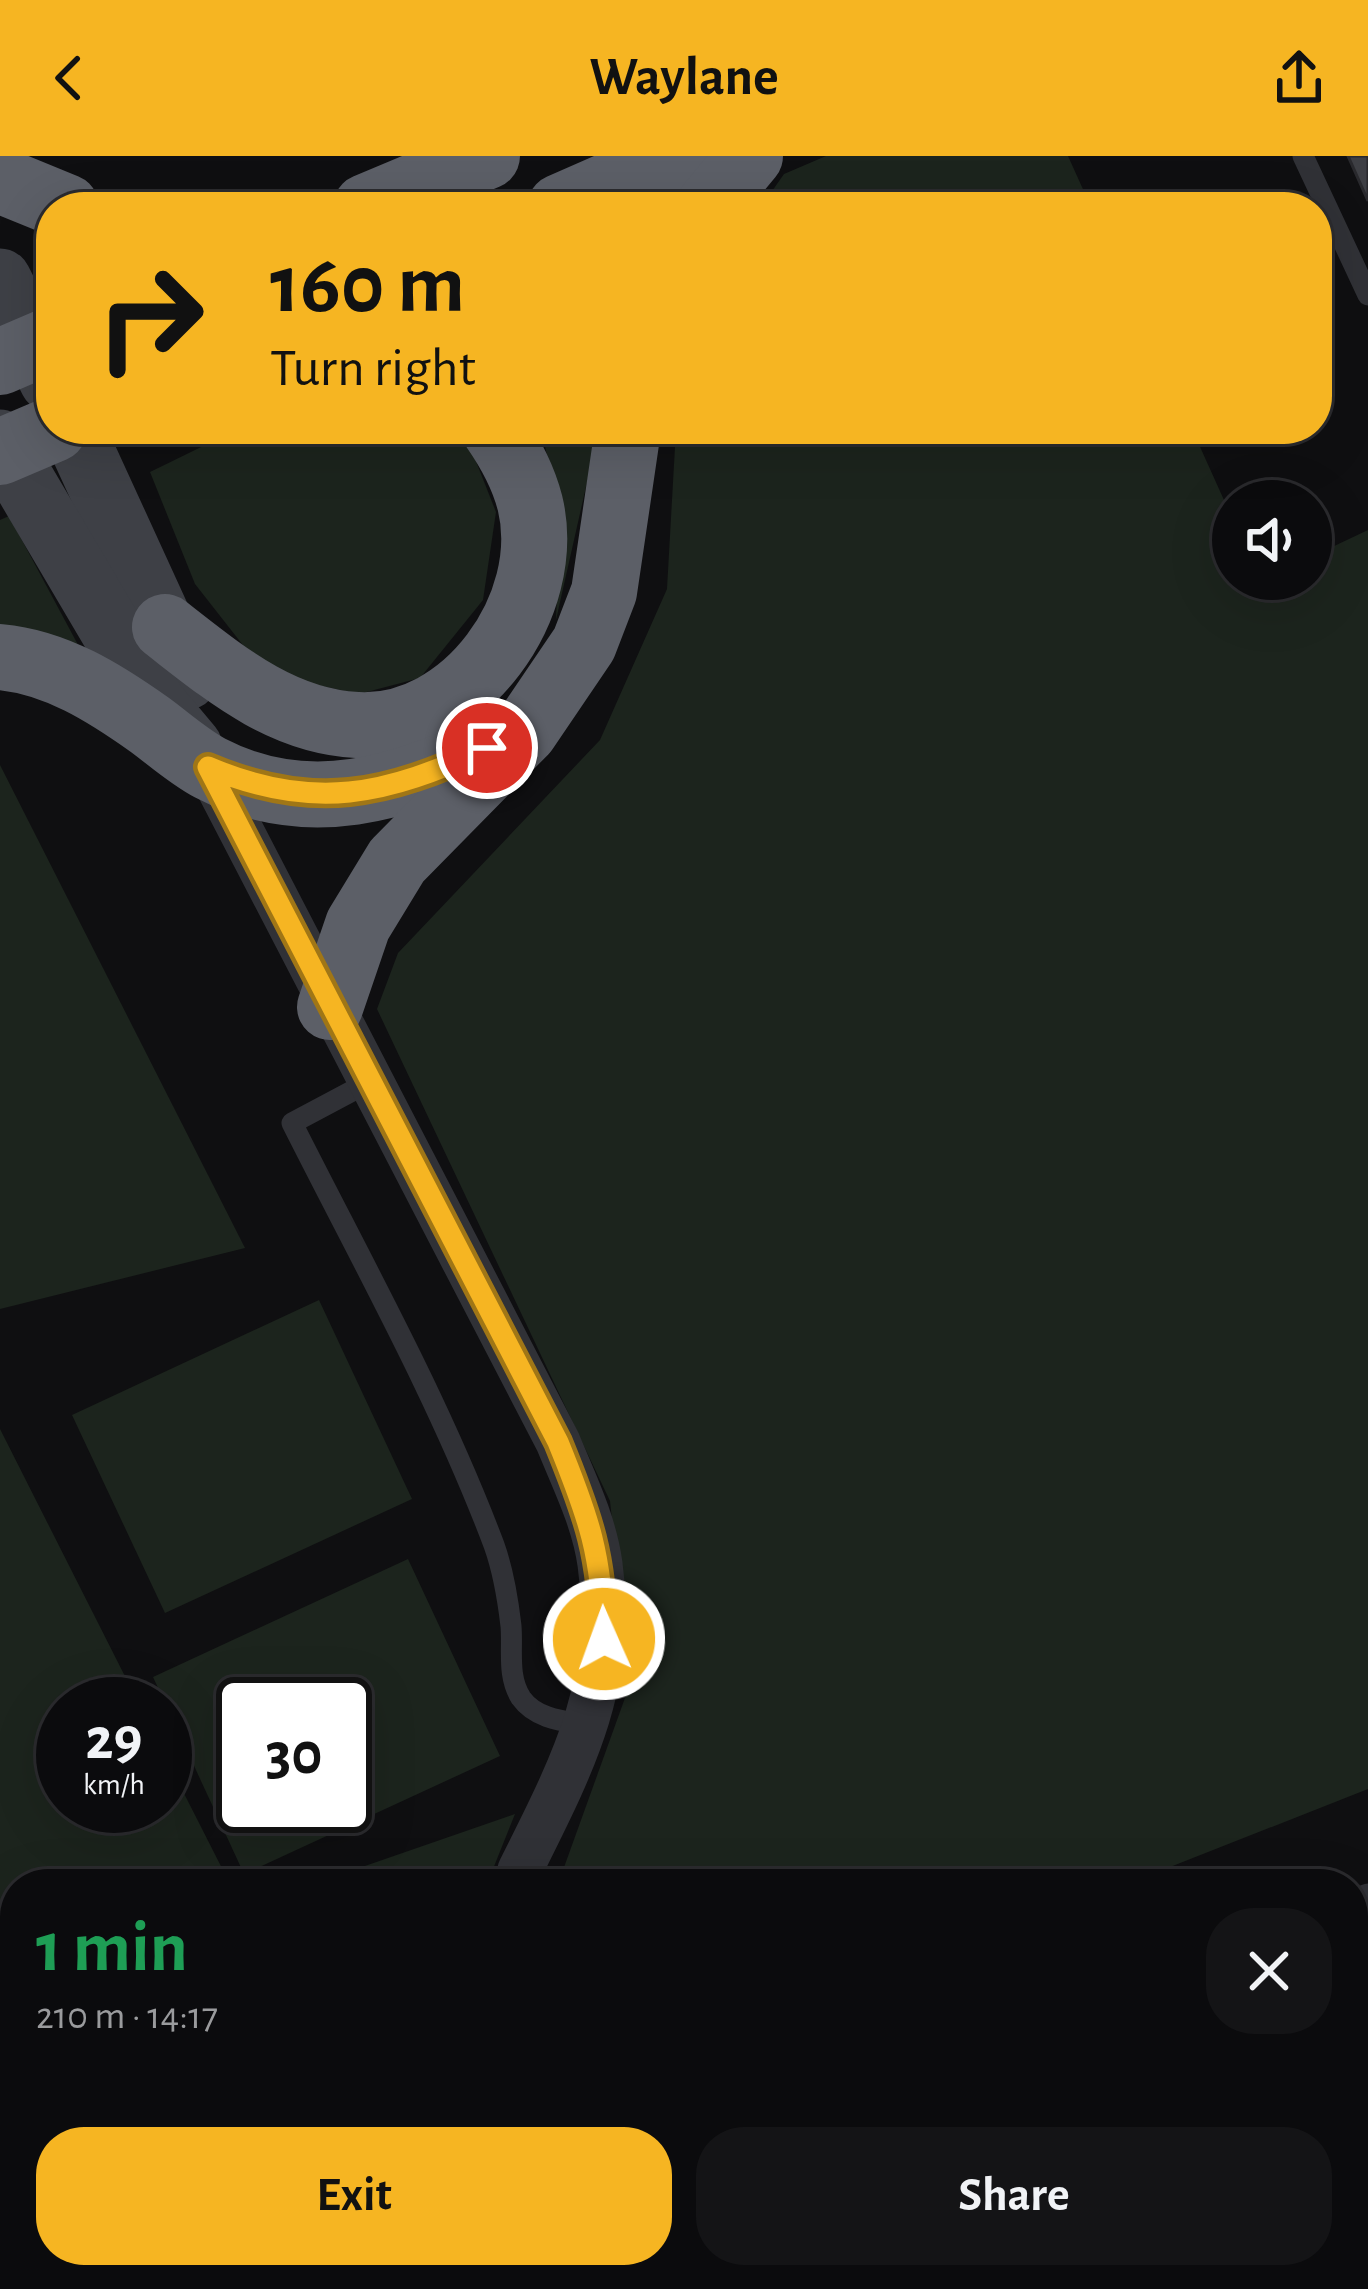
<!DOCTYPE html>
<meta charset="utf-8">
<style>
:root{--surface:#0b0b0d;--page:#141416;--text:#f1f3f6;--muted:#9a9b9d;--line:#2b2b2e;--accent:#f6b522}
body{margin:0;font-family:"Alegreya Sans",sans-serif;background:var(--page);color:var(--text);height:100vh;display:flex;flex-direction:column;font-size:45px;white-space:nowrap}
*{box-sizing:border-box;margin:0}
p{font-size:39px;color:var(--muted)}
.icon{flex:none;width:66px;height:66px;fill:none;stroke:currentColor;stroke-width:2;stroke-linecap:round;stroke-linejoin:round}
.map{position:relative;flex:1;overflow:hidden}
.panel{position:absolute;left:0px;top:1713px;width:1368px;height:420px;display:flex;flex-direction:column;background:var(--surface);border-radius:48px 48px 0 0;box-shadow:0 12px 48px #0002,0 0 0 3px var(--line)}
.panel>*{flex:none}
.hud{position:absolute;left:36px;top:36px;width:1296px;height:252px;border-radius:48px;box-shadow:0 12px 48px #0002,0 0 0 3px var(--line);background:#f6b522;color:#111;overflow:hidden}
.fabs{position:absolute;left:1212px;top:324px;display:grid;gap:24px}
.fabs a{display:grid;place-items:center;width:120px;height:120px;border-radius:50%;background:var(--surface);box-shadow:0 12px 48px #0002,0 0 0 3px var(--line);font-size:60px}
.speed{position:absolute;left:36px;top:1521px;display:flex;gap:24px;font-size:60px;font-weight:700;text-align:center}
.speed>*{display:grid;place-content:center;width:156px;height:156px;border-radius:50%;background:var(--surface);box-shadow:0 12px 48px #0002,0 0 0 3px var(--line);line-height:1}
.speed small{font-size:30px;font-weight:400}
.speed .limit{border:6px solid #111;border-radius:18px;background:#fff;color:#111}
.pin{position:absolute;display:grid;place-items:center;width:102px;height:102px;color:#fff;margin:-51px;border:6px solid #fff;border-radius:50%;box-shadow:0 3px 12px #0007}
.me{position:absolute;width:132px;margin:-66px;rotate:358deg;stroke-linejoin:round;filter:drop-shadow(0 0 9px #0008)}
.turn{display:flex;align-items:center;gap:42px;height:252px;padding:0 36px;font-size:54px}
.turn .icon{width:156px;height:156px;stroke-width:2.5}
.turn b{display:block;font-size:84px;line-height:102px}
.round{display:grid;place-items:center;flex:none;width:126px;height:126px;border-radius:48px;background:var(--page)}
.summary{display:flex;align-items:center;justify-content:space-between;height:204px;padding:0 36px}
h1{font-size:72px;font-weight:600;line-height:90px;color:#1e9e55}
.primary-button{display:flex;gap:24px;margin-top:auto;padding:24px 36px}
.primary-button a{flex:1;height:138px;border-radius:48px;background:var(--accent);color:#111;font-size:48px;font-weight:600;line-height:138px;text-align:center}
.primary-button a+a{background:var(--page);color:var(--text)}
header{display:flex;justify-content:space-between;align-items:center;height:156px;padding:0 36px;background:var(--accent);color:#111;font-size:54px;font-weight:600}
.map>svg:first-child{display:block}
.green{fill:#1c241d;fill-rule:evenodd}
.building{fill:#3e3f44;stroke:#29292d;stroke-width:3}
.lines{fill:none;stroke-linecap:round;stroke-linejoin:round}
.lane{stroke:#303136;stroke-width:21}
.street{stroke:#303136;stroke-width:45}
.secondary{stroke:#3e4046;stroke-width:63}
.highway{stroke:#5c5f67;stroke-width:66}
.route-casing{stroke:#a07616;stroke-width:30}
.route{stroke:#f6b522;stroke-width:21}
</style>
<header><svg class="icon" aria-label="back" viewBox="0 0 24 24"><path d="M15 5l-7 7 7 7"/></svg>Waylane<svg class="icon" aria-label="share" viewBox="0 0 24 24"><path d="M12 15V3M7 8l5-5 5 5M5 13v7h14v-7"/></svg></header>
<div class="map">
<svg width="1368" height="2133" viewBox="0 0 1368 2133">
<rect width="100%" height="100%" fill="#0f0f11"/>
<g class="green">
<path d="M826 0H1068L1091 51H761L784 18Z"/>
<path d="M238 273H453L468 285 496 356 483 444 420 522 359 538 308 527 253 502 195 428 150 316Z"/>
<path d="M541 273H599L556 464 560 355Z"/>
<path d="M676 273H1192L1233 364V423H1254L1256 427 1264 423H1311V401L1368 374V1633L1127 1728H558L630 1528 610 1345 377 853 398 797 600 584 667 433Z"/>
<path d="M9 360 84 500 0 483V364Z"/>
<path d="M0 609 245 1092 0 1153Z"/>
<path d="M319 1144 412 1343 165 1457 72 1259Z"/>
<path d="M0 1273 139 1548H63V1650H165V1600L230 1728H15V2118H925L912 2133H0Z"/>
<path d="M408 1403 500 1600 244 1718 153 1521ZM345 1548V1650H243V1548Z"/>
<path d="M515 1658 487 1728H313Z"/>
<path d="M1039 2118H1219L1251 2133H1025Z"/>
</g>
<g class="building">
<path d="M1348 0H1368V45Z"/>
<path d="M1353 1839 1368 1840V1935L1353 1934Z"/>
</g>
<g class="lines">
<g class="lane">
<path d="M1303 0 1368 139"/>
<path d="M371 925 292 967C362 1106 439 1243 494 1389 503 1414 508 1444 511 1470 513 1494 507 1520 521 1542 536 1563 563 1565 587 1569"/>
<path d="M1353 1743 1368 1738"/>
<path d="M1353 2058 1368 2057"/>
<path d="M973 2133 987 2118"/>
</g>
<g class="street">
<path d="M208 611 558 1286C574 1325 594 1365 600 1408 617 1526 571 1612 520 1714L517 1728"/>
<path d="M1289 2118 1321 2133"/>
</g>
<g class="secondary">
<path d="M0 124 51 225"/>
<path d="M73 273 187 522"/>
<path d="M0 285 155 548 191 591"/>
</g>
<g class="highway">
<path d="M0 24 66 51"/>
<path d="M366 51 487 0"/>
<path d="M560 51 676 0"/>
<path d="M708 51 750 0"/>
<path d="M0 206 51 184"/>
<path d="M0 296 54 273"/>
<path d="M165 471C223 516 280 565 357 569 465 575 555 449 530 347 523 320 510 296 494 273"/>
<path d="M0 501C56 506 105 537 150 569 169 583 189 601 210 612 308 663 402 632 494 589"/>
<path d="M330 851 358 769 397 705 525 575 584 488 604 436 628 273"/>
</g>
</g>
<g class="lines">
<defs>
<path id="route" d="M487 592C386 639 314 656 208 611L558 1286C589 1362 602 1399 604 1483"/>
</defs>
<use href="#route" class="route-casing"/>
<use href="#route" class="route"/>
</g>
</svg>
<div class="fabs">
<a><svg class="icon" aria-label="sound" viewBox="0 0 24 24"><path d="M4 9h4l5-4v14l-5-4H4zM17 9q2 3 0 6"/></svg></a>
</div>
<div class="speed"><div>29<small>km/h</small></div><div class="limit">30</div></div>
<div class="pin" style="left:487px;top:592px;background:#d93025"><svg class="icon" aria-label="arrive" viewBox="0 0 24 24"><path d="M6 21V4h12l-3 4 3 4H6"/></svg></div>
<svg class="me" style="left:604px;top:1483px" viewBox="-20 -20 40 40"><circle r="17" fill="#f6b522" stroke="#fff" stroke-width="3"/><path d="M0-11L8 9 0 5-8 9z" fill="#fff"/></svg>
<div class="hud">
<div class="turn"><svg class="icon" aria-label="right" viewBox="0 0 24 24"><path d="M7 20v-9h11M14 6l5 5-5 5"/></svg><div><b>160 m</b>Turn right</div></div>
</div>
<section class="panel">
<div class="summary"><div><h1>1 min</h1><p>210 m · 14:17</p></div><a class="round"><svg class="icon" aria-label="close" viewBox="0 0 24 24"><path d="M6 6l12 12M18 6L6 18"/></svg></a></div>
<div class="primary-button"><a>Exit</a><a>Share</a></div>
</section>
</div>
